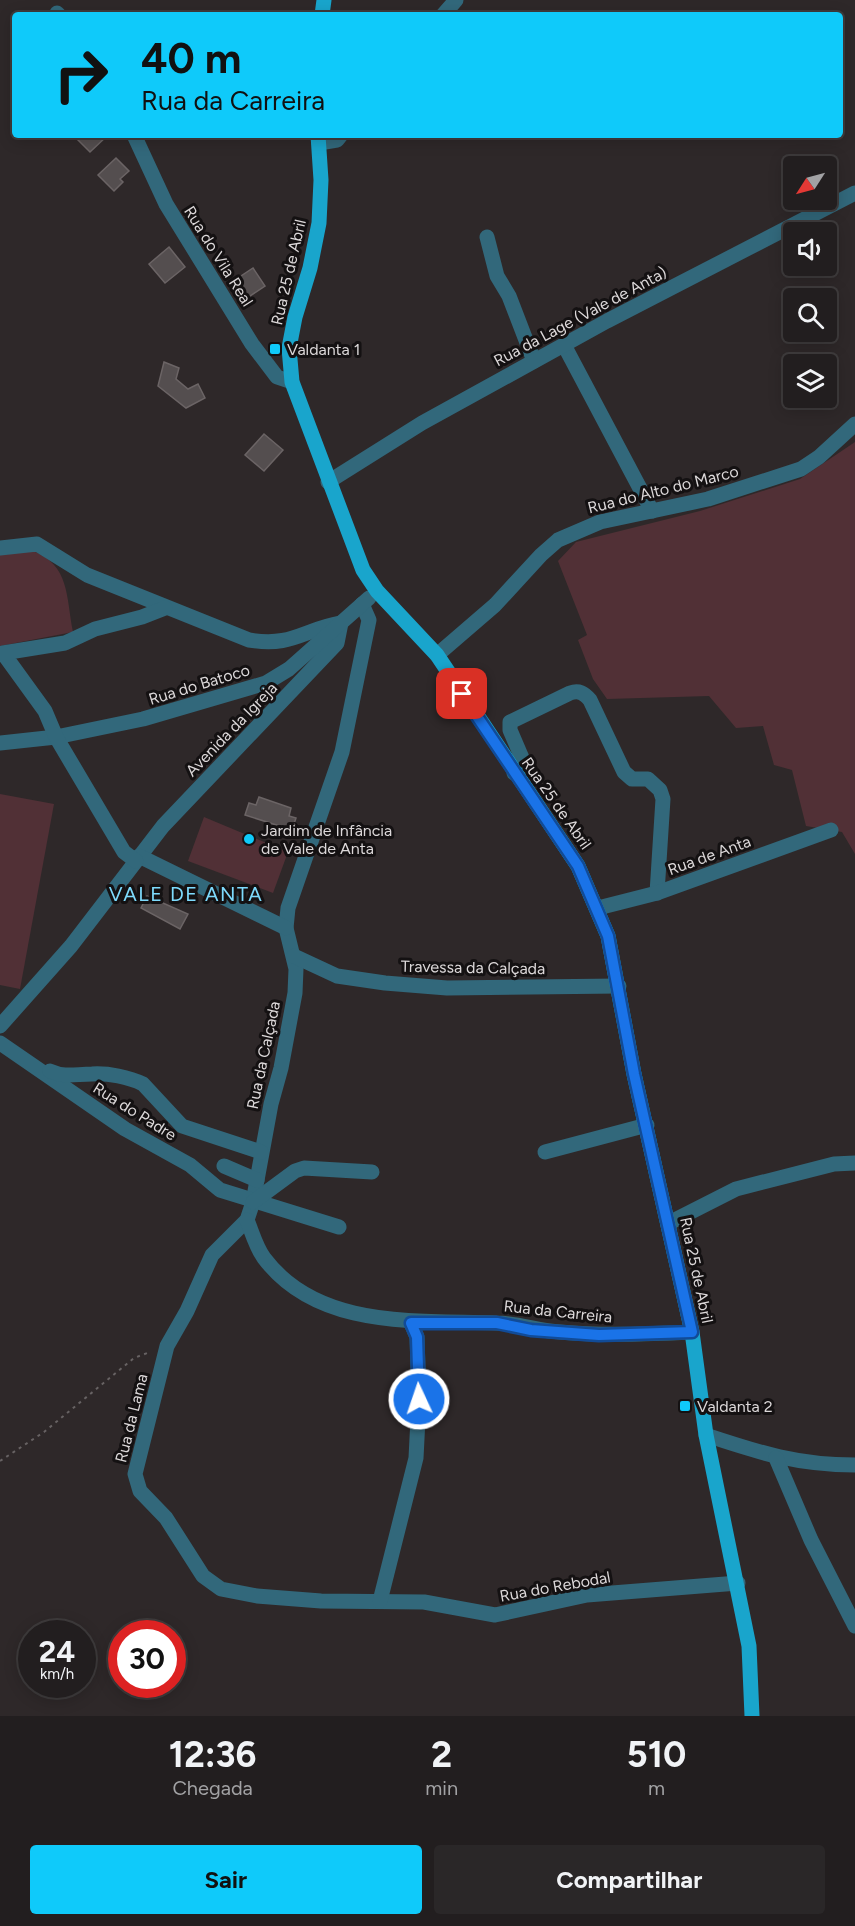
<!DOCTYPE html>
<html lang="pt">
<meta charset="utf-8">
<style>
:root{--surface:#221e1f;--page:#2a2728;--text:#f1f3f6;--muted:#a2a2a4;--line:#3f3c3d;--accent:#0fcafa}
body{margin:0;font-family:Figtree,sans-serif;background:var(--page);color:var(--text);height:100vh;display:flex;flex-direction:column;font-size:22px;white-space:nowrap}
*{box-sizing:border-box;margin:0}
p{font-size:20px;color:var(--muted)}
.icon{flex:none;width:33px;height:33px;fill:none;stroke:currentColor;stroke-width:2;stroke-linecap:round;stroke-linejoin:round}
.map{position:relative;height:1716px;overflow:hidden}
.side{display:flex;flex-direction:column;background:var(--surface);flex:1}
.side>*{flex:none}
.guide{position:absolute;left:12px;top:12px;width:831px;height:126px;border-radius:6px;box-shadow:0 3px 15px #0003,0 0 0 2px var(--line);background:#0fcafa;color:#111;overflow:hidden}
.needle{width:39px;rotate:234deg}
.fabs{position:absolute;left:783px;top:156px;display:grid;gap:12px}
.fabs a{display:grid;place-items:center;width:54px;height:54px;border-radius:6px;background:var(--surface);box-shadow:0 3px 15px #0003,0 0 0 2px var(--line);font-size:30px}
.speed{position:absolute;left:18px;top:1620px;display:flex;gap:12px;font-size:30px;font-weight:700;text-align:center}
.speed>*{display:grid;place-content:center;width:78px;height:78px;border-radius:50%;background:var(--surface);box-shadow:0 3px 15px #0003,0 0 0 2px var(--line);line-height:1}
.speed small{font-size:15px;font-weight:400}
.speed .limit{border:9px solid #d22;background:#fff;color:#111}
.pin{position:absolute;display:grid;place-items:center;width:51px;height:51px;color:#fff;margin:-26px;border-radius:12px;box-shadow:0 3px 9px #0006}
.me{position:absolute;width:66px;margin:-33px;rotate:357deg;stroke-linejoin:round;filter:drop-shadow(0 0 4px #0008)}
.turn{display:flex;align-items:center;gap:21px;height:126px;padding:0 30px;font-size:27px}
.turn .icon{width:78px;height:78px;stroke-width:2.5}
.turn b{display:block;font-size:42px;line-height:51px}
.eta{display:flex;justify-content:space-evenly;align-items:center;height:102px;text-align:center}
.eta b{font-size:36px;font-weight:700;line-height:42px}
.action{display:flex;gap:12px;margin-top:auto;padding:12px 30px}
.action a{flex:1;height:69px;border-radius:6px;background:var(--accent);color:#111;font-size:24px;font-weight:700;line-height:69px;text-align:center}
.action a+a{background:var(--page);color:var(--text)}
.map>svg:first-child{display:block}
.green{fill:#513036}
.building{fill:#544e4f;stroke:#6b6465;stroke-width:1.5}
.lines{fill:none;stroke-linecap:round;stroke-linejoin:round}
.path{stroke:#676263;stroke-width:2;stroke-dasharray:3 4.5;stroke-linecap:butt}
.minor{stroke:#32687b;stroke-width:15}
.major{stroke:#19a5cc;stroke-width:15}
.route-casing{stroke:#114b97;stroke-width:15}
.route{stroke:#1a73e8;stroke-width:10}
.poi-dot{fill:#0fcafa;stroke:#141112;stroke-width:2}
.labels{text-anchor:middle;stroke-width:6;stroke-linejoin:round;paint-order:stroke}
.street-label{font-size:16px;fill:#dcd8d9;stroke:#141112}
.poi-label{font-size:16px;fill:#dcd8d9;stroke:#141112;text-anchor:start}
.quarter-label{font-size:20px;letter-spacing:1.5px;fill:#7edbfd;stroke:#141112}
</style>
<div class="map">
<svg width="855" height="1716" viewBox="0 0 855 1716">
<rect width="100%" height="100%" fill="#2e2829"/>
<g class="green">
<path d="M855 442V854L842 832 806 826 792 770 774 765 763 726 736 728 709 696 607 699 593 679 578 640 587 635 558 561 576 542 700 511 800 479Z"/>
<path d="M33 551C70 565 66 597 73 632L0 646V555Z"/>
<path d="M0 794 54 804 20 989 0 985Z"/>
<path d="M204 817 288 852 273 893 188 861Z"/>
</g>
<g class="building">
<path d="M73 135H108L90 152Z"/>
<path d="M116 158 129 171 120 179 123 182 114 191 98 175Z"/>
<path d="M169 247 185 267 165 283 149 264Z"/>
<path d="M253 268 265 286 247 298 235 280Z"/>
<path d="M164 362 179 368 176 379 188 389 198 384 205 398 186 408 158 386Z"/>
<path d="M264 434 283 450 264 471 245 455Z"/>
<path d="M259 797 291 808 289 816 296 818 292 830 245 815 249 803 256 805Z"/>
<path d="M147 896 188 914 180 929 141 908Z"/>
</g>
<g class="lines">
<path class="path" d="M0 1461 44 1432 134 1358 150 1352"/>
<g class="minor">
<path d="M57 13 59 15"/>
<path d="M443 15 456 0"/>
<path d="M134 135 166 204 252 344 277 377 292 382"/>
<path d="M319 143 337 140 341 135"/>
<path d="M487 237 497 276 509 296 534 361"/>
<path d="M564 345 652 511"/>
<path d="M328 482 422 423 607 321 855 193"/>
<path d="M0 548 37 544 87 575 249 640C293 647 302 630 341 623L337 643 163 826 71 946 0 1026"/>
<path d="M362 604 369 620 342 752 288 908 286 928 296 969 295 993 281 1068 271 1104 253 1202 247 1220 212 1255 187 1311 167 1346 135 1474 140 1491 166 1518 203 1576 221 1589 257 1596 321 1601 424 1602 495 1615 587 1595 738 1583"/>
<path d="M437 655 495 605 541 555 558 540 600 522 708 499 801 469 819 457 855 424"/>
<path d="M0 743 56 737 143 719 266 683 289 669 369 598"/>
<path d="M514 773 525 765 510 730V722L570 693C579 690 584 693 590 700L624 772 632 779H648L660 790 663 799 657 893"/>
<path d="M139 856 286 928"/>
<path d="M136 861 124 852 56 737 45 711 3 653 65 643 95 629 142 617 165 608"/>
<path d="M598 908 657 893 831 830"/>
<path d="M294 956 337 976 385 983 447 988 619 986"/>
<path d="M0 1043 125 1129 190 1165 220 1190 339 1227"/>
<path d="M50 1071C66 1078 75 1074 92 1074 108 1073 129 1077 143 1084L182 1126 261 1152"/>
<path d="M545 1152 647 1125"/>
<path d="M224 1166 257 1180"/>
<path d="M253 1202 295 1171 304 1168 372 1172"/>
<path d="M247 1220C252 1232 256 1247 264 1258 318 1330 418 1320 497 1323 518 1323 539 1331 560 1332 604 1336 648 1334 692 1332"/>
<path d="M669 1223 736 1189 834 1164 855 1163"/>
<path d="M706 1435C760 1453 798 1465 855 1465"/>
<path d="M776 1458 811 1540 855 1626"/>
<path d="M380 1601 416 1458 419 1399 417 1337 411 1323"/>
</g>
<g class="major">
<path d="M322 15 324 0"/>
<path d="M318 135 321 180 319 223 310 268 295 317 289 348 292 382 363 570 377 591 437 655 578 866 608 936 634 1074 692 1332 706 1435 749 1646 752 1716"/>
</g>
</g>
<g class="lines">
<defs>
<path id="route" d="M419 1399 417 1337 411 1323H497L531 1330 599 1335 692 1332 634 1074 608 936 578 866 462 694"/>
</defs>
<use href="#route" class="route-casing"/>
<use href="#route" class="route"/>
</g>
<g class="poi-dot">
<rect x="269" y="343" width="12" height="12" rx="3"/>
<circle cx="249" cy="839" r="6"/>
<rect x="679" y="1400" width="12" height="12" rx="3"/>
</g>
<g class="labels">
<g class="street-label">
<text transform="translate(219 256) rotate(58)" y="6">Rua do Vila Real</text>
<text transform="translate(288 272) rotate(-77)" y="6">Rua 25 de Abril</text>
<text transform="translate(580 316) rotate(-28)" y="6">Rua da Lage (Vale de Anta)</text>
<text transform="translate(663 489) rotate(-14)" y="6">Rua do Alto do Marco</text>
<text transform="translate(199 684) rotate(-17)" y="6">Rua do Batoco</text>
<text transform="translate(231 729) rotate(-46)" y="6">Avenida da Igreja</text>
<text transform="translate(557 803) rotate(55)" y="6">Rua 25 de Abril</text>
<text transform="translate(709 855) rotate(-20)" y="6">Rua de Anta</text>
<text transform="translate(473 967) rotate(1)" y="6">Travessa da Calçada</text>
<text transform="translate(263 1055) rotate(-78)" y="6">Rua da Calçada</text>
<text transform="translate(135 1111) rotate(32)" y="6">Rua do Padre</text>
<text transform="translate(697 1270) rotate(78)" y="6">Rua 25 de Abril</text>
<text transform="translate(558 1311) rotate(6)" y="6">Rua da Carreira</text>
<text transform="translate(131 1418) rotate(-76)" y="6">Rua da Lama</text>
<text transform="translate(555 1586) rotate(-10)" y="6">Rua do Rebodal</text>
</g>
<g class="poi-label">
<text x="287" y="355">Valdanta 1</text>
<text x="261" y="836">Jardim de Infância<tspan x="261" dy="18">de Vale de Anta</tspan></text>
<text x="697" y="1412">Valdanta 2</text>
</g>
<g class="quarter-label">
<text x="186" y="901">VALE DE ANTA</text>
</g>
</g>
</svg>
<div class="fabs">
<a><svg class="needle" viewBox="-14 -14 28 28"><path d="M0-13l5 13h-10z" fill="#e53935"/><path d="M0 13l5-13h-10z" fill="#a2a2a4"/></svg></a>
<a><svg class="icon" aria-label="sound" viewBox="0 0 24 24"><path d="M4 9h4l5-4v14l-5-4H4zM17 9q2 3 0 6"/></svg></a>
<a><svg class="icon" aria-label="search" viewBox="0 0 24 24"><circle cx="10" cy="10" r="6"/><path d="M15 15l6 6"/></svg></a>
<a><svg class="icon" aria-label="layers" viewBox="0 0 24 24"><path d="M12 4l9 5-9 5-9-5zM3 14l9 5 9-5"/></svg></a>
</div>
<div class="speed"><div>24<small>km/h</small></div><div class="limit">30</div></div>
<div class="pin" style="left:462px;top:694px;background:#d93025"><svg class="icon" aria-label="arrive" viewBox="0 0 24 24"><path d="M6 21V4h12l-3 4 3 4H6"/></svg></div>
<svg class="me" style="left:419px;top:1399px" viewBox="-20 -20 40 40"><circle r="17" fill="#1a73e8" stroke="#fff" stroke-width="3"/><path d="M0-11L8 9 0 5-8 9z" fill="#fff"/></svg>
<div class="guide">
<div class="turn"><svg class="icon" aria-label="right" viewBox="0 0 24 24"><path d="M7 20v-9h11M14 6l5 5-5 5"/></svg><div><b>40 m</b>Rua da Carreira</div></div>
</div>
</div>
<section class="side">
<div class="eta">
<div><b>12:36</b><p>Chegada</p></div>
<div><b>2</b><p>min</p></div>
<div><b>510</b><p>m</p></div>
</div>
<div class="action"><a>Sair</a><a>Compartilhar</a></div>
</section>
